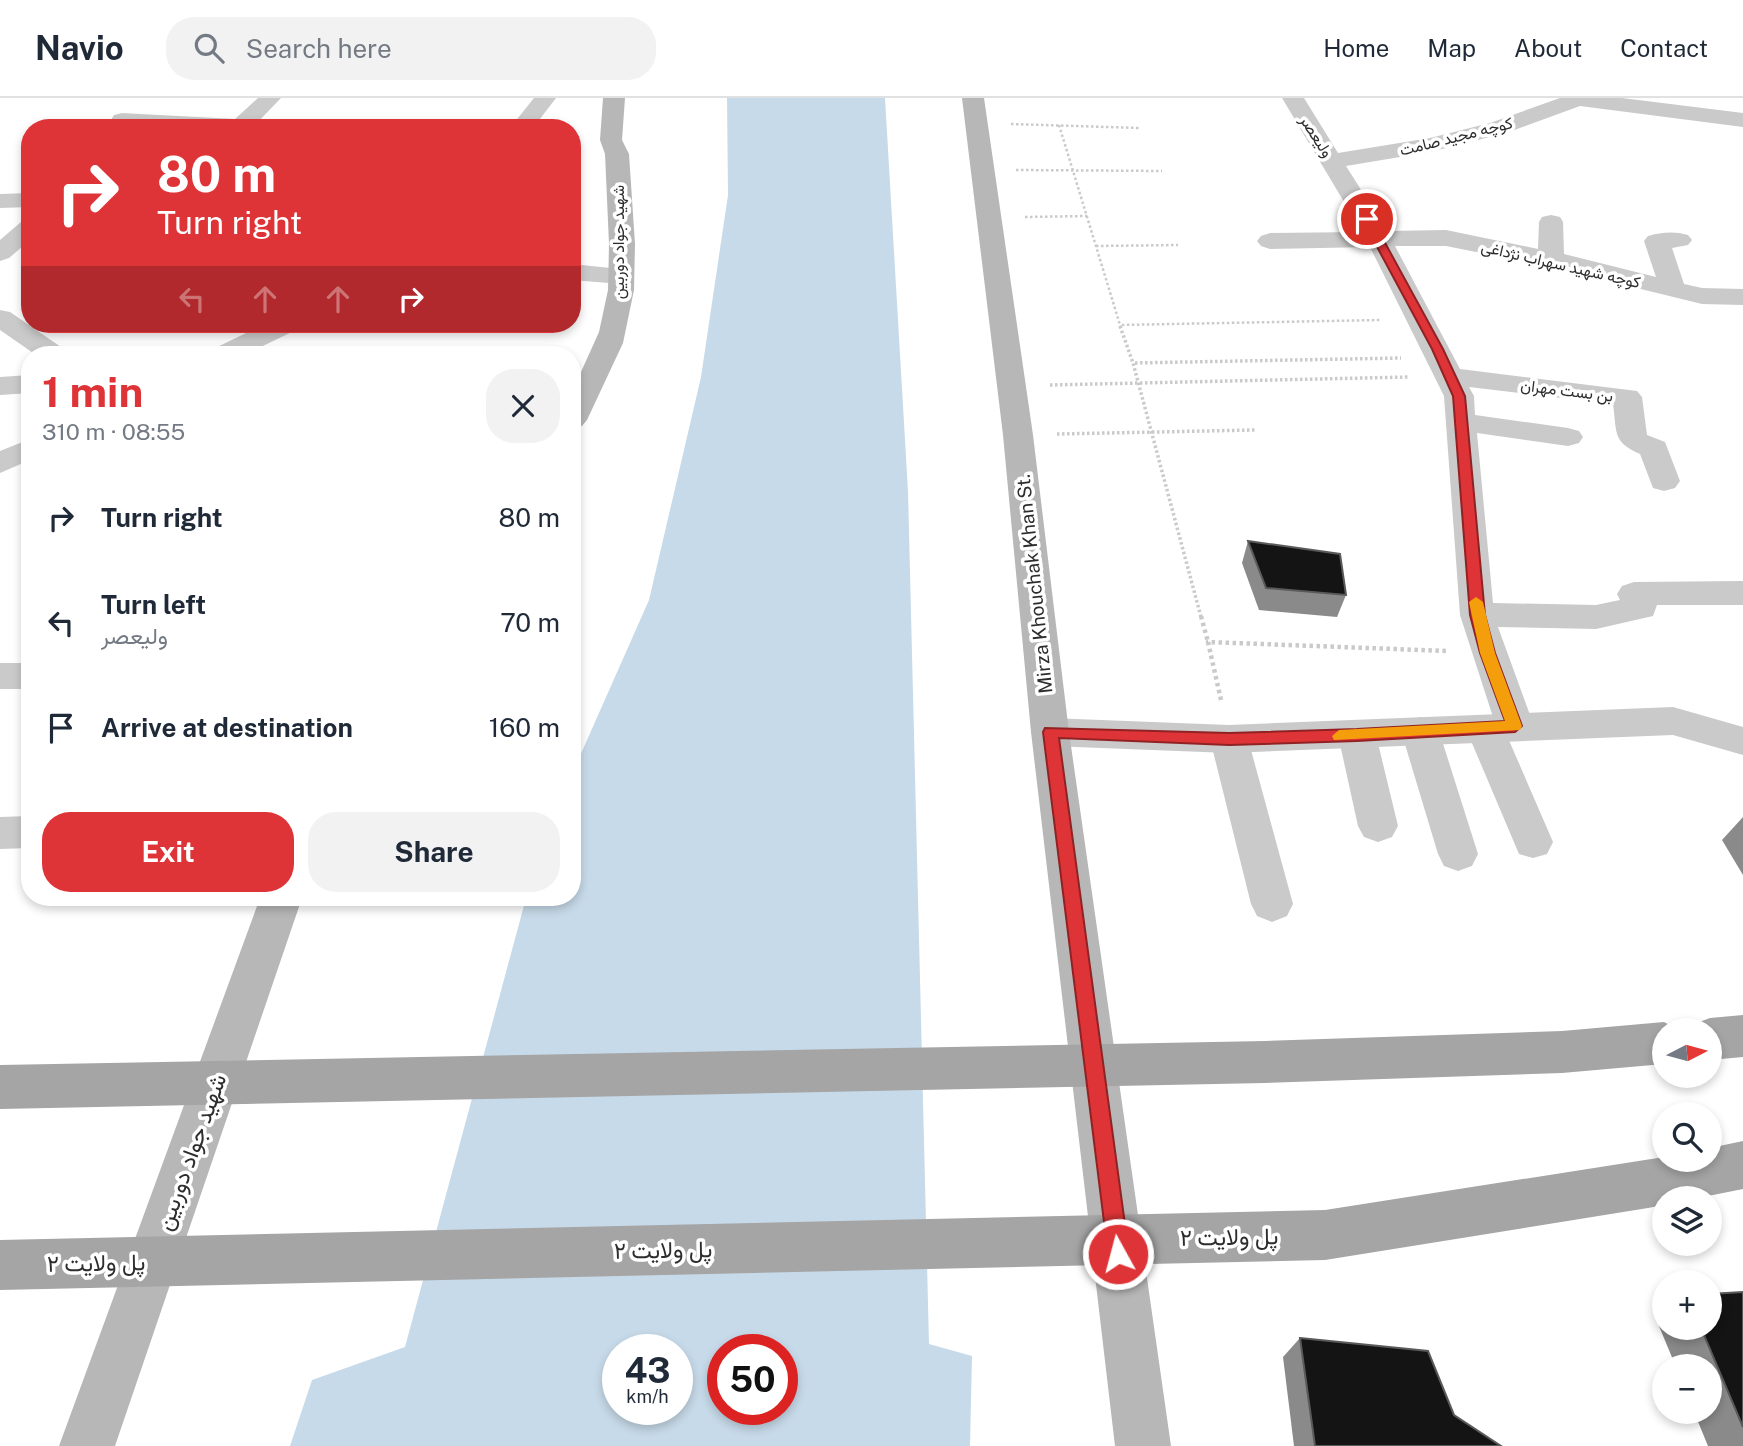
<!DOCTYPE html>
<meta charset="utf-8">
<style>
:root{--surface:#fff;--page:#f2f2f3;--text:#1f2937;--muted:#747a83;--line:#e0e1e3;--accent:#de3437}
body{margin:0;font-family:"Public Sans",Vazirmatn,sans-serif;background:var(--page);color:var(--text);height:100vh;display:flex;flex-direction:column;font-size:26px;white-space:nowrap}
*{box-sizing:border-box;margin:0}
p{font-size:23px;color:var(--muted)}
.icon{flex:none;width:38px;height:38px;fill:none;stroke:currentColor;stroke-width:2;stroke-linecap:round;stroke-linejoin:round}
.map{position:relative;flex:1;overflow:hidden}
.panel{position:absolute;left:21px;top:248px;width:560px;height:560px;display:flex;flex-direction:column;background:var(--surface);border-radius:28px;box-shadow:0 4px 10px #0003}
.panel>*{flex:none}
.top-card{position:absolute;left:21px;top:21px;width:560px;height:214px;border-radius:28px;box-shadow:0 4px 10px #0003;background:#de3437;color:#fff;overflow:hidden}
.needle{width:46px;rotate:84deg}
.fabs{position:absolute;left:1652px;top:920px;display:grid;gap:14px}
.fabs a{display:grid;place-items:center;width:70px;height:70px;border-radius:50%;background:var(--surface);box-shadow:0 4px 10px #0003;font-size:35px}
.speed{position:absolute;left:602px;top:1236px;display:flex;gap:14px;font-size:35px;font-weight:700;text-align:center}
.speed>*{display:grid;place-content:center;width:91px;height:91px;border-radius:50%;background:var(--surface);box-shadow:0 4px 10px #0003;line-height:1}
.speed small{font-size:18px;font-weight:400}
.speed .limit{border:10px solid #d22;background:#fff;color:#111}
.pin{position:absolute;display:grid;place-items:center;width:60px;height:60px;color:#fff;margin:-30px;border:4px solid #fff;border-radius:50%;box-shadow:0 2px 7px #0007}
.me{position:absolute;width:77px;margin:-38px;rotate:353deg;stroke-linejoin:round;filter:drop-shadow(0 0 5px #0008)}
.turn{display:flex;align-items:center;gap:24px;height:147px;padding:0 21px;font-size:32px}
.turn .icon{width:91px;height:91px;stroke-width:2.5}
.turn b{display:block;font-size:49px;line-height:60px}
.lanes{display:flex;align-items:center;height:66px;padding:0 21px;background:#0003;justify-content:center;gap:35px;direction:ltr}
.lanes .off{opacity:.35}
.round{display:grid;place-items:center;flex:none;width:74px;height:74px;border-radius:28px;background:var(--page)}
.head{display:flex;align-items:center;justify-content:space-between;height:119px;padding:0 21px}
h1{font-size:42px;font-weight:700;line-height:52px;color:var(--accent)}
.button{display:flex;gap:14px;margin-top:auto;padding:14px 21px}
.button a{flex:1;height:80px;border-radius:28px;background:var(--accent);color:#fff;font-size:28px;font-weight:700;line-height:80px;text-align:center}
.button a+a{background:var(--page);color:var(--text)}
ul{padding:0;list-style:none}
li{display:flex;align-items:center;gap:21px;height:105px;padding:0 21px}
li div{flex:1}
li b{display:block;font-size:26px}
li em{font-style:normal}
header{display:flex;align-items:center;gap:42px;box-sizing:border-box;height:98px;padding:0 35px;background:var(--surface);border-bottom:2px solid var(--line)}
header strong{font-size:33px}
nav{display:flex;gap:38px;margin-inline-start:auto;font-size:24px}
.search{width:490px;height:63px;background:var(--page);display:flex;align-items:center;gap:18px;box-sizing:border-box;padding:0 24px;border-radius:28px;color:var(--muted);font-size:26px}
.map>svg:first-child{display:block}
.water{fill:#c7dae9;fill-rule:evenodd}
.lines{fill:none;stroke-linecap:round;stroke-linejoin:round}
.path-far2{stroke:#cacaca;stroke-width:2.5;stroke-dasharray:2.5 2.5;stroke-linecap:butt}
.path-far1{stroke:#cacaca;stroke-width:3.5;stroke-dasharray:2.5 2.5;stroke-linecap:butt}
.path{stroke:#cacaca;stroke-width:4.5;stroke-dasharray:3.5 3.5;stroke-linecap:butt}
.minor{fill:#cacaca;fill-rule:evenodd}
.tertiary{fill:#cacaca;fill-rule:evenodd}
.secondary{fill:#b7b7b7;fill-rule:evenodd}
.primary{fill:#a5a5a5;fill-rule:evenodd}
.wall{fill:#8a8a8a}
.building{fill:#141414;stroke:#5a5a5a;stroke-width:2}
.route{fill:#de3437;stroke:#902224;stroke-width:2}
.slow{fill:#f59e0b}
.labels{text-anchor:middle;stroke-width:7;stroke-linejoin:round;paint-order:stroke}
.far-street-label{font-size:16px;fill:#2d2d2d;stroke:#fff}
.street-label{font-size:19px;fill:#2d2d2d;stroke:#fff}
.near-street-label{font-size:23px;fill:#2d2d2d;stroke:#fff}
</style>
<header>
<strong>Navio</strong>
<div class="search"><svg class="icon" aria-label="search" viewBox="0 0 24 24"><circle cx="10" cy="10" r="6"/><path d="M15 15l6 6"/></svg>Search here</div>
<nav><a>Home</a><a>Map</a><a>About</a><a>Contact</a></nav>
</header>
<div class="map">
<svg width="1743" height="1348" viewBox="0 0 1743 1348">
<rect width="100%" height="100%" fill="#fff"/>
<path class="water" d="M727 0H885L908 393 929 1246 972 1258 970 1348H290L312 1282 405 1249 526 800H572V676L649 502 701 279 728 97ZM618 1251H677V1311H618ZM723 1251H782V1311H723Z"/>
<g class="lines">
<g class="path-far2">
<path d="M1011 26 1139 30"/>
<path d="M1059 27 1120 227"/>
<path d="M1016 72 1162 73"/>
<path d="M1025 119 1087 118"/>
<path d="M1096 148 1178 147"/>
<path d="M1121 230 1120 227 1380 222"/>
</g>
<g class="path-far1">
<path d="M1120 228 1133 265"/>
<path d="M1050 287 1408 279"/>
<path d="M1057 336 1255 332"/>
<path d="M1201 519 1133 265 1401 260"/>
</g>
<g class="path">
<path d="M1201 518 1208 544"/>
<path d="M1221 602 1208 544 1447 553"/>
</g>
<g class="minor">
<path d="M258 0H281L252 30H106L114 17 122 15 235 21Z"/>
<path d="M1282 0H1304L1338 55 1430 40 1490 25 1560 0H1622L1743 15V29L1580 8 1506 35 1430 54 1346 68 1387 133 1446 132 1538 151 1539 124 1542 119 1551 117 1560 119 1563 124 1564 156 1656 179 1644 143 1648 138C1661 134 1675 133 1688 137L1692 142 1688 147 1672 150 1684 186 1702 190 1743 191V207L1702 206 1551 169 1446 148H1395L1460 271 1637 293 1642 299 1647 337 1665 344 1680 383 1675 390 1664 393 1653 390 1640 356C1612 344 1617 334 1613 306L1469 289 1474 298 1475 317 1568 330 1579 333 1583 339 1579 345 1568 348 1477 335 1493 505 1596 507 1620 502 1617 496 1622 488 1634 484 1743 483V507H1657L1653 518 1596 531 1498 529 1534 628 1528 638 1515 642 1508 640 1553 744 1547 756 1533 760 1519 756 1466 631 1472 621 1485 617 1493 619 1460 517 1444 298 1370 149 1270 151 1261 148 1257 143 1261 138 1270 135 1362 134Z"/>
<path d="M30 95V109L0 110V96Z"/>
<path d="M30 122V142L9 160 0 163V142L21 124Z"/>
<path d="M572 166 630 172 634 178 630 184 621 186 572 182Z"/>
<path d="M0 212 10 214 64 251 68 257H36L0 232Z"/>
<path d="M30 277V295L0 297V279Z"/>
<rect x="0" y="565" width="30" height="26"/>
<path d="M1420 619 1433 623 1439 633 1478 756 1472 768 1458 773 1444 768 1438 756 1401 633 1407 623Z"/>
<path d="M1357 623 1370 627 1376 637 1398 728 1392 739 1378 744 1364 739 1358 728 1338 637 1344 627Z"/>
<path d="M1229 627 1242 631 1248 641 1293 806 1287 818 1272 824 1257 818 1251 806 1210 641 1216 631Z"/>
<path d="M30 718V750L0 751V719Z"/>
</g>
<g class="tertiary">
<path d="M534 0H556L533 30H510Z"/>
<path d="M265 226H300L296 232 244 257H209L213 251Z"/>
<path d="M30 341V362L0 375V353Z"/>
<path d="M1673 609 1743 629V657L1673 637 1229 655 1050 648 1037 644 1031 634 1037 624 1050 620 1229 627Z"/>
</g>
<g class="secondary">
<path d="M603 0H625L622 42 629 56 635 146 634 192 623 245 587 322 582 328 572 331V294L599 234 608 192 609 146 605 56 600 42Z"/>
<path d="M962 0H984L1033 337 1069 634 1171 1348H1115L1031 634 1003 337Z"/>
<path d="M260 800H302L115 1348H59Z"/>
</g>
<g class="primary">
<path d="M1743 917V959L1710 962V933H1691L1694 926 1710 920Z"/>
<path d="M1664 924 1681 933H1664V966L1562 975 1265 985 0 1011V967L1265 943 1562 933Z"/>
<path d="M1743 1043V1091L1693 1101H1664V1107L1648 1110 1325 1162 0 1192V1142L1325 1112 1664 1059V1062H1710V1050Z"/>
</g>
</g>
<g class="wall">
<path d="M1248 443 1346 497 1337 519 1259 512 1242 465Z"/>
<path d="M1743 719V777L1722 742Z"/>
<path d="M1743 1194V1348H1708L1694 1314H1710V1269H1676L1654 1216 1664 1210V1230H1710Z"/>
<path d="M1300 1240 1454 1317 1501 1348H1294L1283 1259Z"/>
</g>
<g class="building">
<path d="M1248 443 1340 456 1346 497 1266 490Z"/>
<path d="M1743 1194V1329L1701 1230H1710V1196Z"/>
<path d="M1300 1240 1428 1253 1454 1317 1501 1348H1315Z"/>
</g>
<path class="route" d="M1363 119 1372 121 1443 251 1465 298 1485 517 1495 555 1522 628 1515 634 1357 643 1229 647 1059 640 1129 1156 1125 1163 1118 1166 1111 1163 1108 1156 1043 634 1045 630 1229 635 1357 631 1505 623 1480 555 1470 517 1453 298 1432 251 1362 121Z"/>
<path class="slow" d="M1476 499 1483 504 1495 555 1522 628 1520 632 1334 642 1332 638 1339 632 1505 623 1480 555 1469 504Z"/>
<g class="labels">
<g class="far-street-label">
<text transform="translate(1317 38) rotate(57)" y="6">ولیعصر</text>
<text transform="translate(1456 38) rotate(-14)" y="6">کوچه مجید صامت</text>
<text transform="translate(618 144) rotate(-90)" y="6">شهید جواد دوربین</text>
<text transform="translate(1561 166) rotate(13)" y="6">کوچه شهید سهراب نژداغی</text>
<text transform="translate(1567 292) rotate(7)" y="6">بن بست مهران</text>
</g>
<g class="street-label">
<text transform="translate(1034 486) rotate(-96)" y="7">Mirza Khouchak Khan St.</text>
</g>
<g class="near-street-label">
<text transform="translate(191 1054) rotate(-70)" y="8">شهید جواد دوربین</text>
<text transform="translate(1229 1139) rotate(-1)" y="8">پل ولایت ۲</text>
<text transform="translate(663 1152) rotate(-1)" y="8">پل ولایت ۲</text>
<text transform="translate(96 1165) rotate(-1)" y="8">پل ولایت ۲</text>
</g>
</g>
</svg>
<div class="fabs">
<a><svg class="needle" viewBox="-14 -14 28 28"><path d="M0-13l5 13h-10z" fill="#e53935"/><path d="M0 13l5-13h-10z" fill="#747a83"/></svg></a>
<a><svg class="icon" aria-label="search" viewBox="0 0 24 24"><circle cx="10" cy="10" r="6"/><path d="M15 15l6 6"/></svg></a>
<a><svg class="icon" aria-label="layers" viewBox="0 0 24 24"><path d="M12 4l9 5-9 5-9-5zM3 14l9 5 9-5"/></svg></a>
<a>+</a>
<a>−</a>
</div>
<div class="speed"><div>43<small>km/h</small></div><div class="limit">50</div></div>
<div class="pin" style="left:1367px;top:121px;background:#d93025"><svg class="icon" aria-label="arrive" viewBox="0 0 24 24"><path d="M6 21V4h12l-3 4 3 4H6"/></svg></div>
<svg class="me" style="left:1118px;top:1156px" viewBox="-20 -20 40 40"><circle r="17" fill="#de3437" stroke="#fff" stroke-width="3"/><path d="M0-11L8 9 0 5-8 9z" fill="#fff"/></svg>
<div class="top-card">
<div class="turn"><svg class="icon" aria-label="right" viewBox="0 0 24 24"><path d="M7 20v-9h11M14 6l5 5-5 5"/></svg><div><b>80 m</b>Turn right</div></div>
<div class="lanes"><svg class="icon off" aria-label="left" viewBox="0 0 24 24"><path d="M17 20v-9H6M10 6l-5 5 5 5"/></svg><svg class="icon off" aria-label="ahead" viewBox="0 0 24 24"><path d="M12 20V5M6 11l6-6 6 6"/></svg><svg class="icon off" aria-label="ahead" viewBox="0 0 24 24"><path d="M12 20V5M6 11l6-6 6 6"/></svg><svg class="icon" aria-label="right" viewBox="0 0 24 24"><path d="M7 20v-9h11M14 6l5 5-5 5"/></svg></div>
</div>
<section class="panel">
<div class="head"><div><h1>1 min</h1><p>310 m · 08:55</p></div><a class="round"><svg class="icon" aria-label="close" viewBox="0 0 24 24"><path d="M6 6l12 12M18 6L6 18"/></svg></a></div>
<ul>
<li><svg class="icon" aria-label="right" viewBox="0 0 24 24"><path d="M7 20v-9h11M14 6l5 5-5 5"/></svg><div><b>Turn right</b></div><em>80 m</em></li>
<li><svg class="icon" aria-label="left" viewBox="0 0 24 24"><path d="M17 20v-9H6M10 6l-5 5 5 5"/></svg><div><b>Turn left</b><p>ولیعصر</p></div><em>70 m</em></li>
<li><svg class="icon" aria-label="arrive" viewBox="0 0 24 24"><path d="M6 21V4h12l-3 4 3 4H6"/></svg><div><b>Arrive at destination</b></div><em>160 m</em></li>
</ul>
<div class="button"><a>Exit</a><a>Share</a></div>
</section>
</div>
